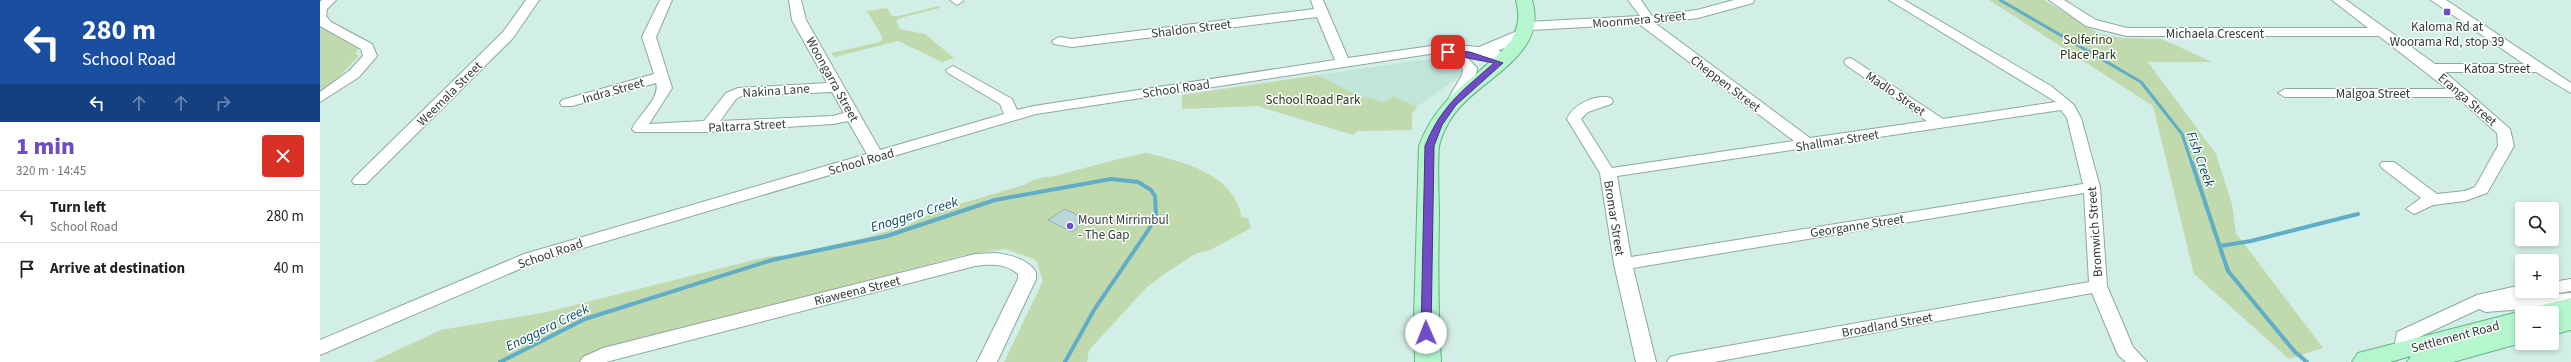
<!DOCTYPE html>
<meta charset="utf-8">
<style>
:root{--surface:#fff;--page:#f2f2f2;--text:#222;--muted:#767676;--line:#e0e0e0;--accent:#704dc6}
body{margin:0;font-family:"Source Sans 3",sans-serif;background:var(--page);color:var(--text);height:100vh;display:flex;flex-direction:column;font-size:15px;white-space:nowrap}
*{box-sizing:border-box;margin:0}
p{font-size:13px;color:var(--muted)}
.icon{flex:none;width:22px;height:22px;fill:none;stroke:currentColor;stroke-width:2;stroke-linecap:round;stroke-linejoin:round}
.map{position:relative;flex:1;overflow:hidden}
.drawer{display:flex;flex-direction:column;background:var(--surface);width:320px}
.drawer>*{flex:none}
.banner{background:#1a4fa0;color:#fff;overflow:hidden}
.fabs{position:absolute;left:2195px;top:202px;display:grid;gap:8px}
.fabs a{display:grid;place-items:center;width:44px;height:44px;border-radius:4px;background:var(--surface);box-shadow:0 2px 6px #0003;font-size:20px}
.pin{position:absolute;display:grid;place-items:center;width:34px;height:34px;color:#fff;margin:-17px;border-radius:8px;box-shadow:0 2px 6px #0006}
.me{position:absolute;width:44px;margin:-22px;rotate:359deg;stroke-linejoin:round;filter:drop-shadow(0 0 3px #0008)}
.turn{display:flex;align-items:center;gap:14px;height:84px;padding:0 16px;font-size:18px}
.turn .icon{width:52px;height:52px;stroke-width:2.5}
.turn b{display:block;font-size:28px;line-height:34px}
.lanes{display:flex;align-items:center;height:38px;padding:0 16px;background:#0003;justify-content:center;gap:20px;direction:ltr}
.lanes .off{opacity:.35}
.round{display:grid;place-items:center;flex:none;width:42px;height:42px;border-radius:4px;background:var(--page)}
.summary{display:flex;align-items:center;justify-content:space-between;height:68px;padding:0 16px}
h1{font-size:24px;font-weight:800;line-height:30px;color:var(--accent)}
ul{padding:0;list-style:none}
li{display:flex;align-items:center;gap:12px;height:52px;padding:0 16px;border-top:1px solid var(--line)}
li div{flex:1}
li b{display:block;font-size:15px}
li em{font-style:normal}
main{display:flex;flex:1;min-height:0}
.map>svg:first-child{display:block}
.built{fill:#c0e6dc}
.green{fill:#c0d9ad}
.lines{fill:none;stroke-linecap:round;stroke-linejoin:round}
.stream-far1{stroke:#60adc8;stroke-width:3}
.stream{stroke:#60adc8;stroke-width:4}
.building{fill:#b9d7d9;stroke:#93b1b2}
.minor-casing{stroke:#8da8a1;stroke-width:2}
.major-casing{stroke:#67b185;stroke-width:2}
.minor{fill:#fff;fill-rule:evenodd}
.major{fill:#b5f6ce;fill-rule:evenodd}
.route{fill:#704dc6;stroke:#493281}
.poi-dot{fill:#704dc6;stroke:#fff;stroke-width:1.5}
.labels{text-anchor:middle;stroke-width:3;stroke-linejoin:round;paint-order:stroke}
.street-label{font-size:13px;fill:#313d3a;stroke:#fff}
.poi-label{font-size:13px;fill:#313d3a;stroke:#fff}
.park-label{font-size:13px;fill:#243910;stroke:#fff}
.water-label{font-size:14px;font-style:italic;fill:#054b5e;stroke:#fff}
</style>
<main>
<section class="drawer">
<div class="banner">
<div class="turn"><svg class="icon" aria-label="left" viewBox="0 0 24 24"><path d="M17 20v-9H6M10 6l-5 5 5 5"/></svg><div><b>280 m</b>School Road</div></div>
<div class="lanes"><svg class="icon" aria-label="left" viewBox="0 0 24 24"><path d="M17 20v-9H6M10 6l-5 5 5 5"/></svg><svg class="icon off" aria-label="ahead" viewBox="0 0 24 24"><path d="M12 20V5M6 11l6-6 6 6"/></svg><svg class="icon off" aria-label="ahead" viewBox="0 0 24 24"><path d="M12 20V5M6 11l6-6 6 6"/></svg><svg class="icon off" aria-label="right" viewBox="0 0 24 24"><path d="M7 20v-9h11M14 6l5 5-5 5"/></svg></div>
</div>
<div class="summary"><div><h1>1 min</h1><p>320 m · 14:45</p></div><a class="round" style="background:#d93025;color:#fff"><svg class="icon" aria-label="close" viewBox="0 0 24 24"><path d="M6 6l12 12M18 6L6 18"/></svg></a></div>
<ul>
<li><svg class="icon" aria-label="left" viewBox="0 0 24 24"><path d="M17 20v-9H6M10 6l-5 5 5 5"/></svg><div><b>Turn left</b><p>School Road</p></div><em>280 m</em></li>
<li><svg class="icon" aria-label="arrive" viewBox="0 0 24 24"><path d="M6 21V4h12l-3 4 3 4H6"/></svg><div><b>Arrive at destination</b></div><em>40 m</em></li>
</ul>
</section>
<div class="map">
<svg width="2251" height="362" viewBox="0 0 2251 362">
<rect width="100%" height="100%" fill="#d2efe7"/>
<path class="built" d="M1115 58 1135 61 1142 69 1140 76 1097 107 1074 96 1064 102 1040 96 997 75Z"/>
<g class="green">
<path d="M1669 0H1724L1780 34 1803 38 1842 39 1892 62H1828L1896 154 1912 204 1916 233 2003 348 1969 359 1874 274 1833 106Z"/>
<path d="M619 6 620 8 580 18 576 21 580 29 605 34 634 58 622 62 578 41 518 56 515 58 511 53 560 42 563 38 547 11 567 8 572 16H578Z"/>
<path d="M0 26 38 47 36 54 39 56 15 81 0 91Z"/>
<path d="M997 75 1040 96 1064 102 1074 96 1097 107 1092 114V130L1038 131 1033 135 937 106 862 109V95Z"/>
<path d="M826 153C864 162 913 173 922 217L928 218 931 228 890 250 875 254 843 275 826 288 769 350 767 362H684L723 281 716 260 685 249 644 255 282 352 263 362H52L121 330 227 312 446 257 467 255 548 237 588 225 616 211 704 185C721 175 723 179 739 175 768 167 796 159 826 153Z"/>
</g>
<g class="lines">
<path class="stream-far1" d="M1680 0 1821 82 1862 134 1872 164"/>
<g class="stream">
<path d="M1872 163 1908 271 1975 352 1987 362"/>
<path d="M1900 246 1931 241 2038 214"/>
<path d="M180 362 265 319 452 260 567 236 675 200 791 179 818 182 831 190 835 196 836 214 829 229 774 310 745 362"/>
</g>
</g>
<path class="building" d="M745 209 768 220 752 232 728 220Z"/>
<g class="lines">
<defs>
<g id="minor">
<path d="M2 0H16L7 9 6 16 11 22 52 44 57 56 39 77 0 102V92L29 71 43 56 41 49 0 26V2Z"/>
<path d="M206 0H219L193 38 46 184H34L32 181 34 178 183 32Z"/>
<path d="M340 0H352L336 37 352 88 329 124 384 121 406 93 418 88 507 83 472 20 469 0H481L486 20 560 150 684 114 680 104 628 73 626 70 633 66 692 99 697 110 714 106 1015 60 997 17 752 47 734 44 732 41 739 37 752 39 994 9 991 0H1003L1028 58 1125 44 1159 47 1202 29 1200 26 1207 22 1320 16 1308 0H1321L1332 16 1377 10 1414 0H1434L1433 3 1378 18 1335 23 1490 138 1607 121 1526 65 1524 62 1526 59 1531 58 1623 119 1736 102 1569 0H1584L1731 86 1754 105 1761 118 1780 187 1787 286 1813 347 1827 362H1806L1798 355 1772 293 1394 362H1347L1350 357 1357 355 1769 282 1764 193 1313 268 1336 362H1316L1294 264 1280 173 1247 119C1253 104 1276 94 1291 98L1293 101 1291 104 1268 112 1261 119 1292 168 1474 141 1319 24 1211 30V35L1178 51 1191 54 1193 57 1191 60 1186 61 1137 53 1145 55 1157 68C1156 79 1144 105 1133 107L1126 103 1142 75 1143 69 1135 61 1116 53 716 114 216 262 0 355V340L204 254 547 154 528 121 513 124 388 132H315L312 129C318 115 341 98 336 83L252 106H242L240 103 242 100 334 74 322 37ZM512 92 524 113 513 116 400 121 416 99 421 96ZM1741 110 1747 118 1763 184 1311 257 1297 176Z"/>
<path d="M630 0H643V1L637 5Z"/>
<path d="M1729 0H1744L1776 20 1807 28H2048L2012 0H2026L2115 64H2204L2111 0H2126L2251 83V93L2216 72H2125L2190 129 2194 146 2167 193 2145 201 2113 205 2094 214 2086 209 2101 198 2062 168 2060 165 2062 162H2074L2117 194 2145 191 2155 187 2178 146 2177 133 2137 97H1965L1958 93 1965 89H2127L2059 36H1807L1766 26Z"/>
<path d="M676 253C691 255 708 259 716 272V279L677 362H657L698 279V274C685 263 671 264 655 266L286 362H260L263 357 283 348 655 254Z"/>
<path d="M2251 279V291L2232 294 2225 291H2232V282Z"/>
<path d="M2202 285V291H2211L2208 295 2202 297 2251 293V305L2166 312 2159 309 2093 340 2090 355 2083 357 2076 355 2074 350 2077 332 2157 295Z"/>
</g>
<g id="major">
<path d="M1196 0H1212C1230 59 1153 79 1129 122 1125 129 1120 139 1119 147 1117 170 1119 194 1119 217 1118 265 1118 314 1121 362H1095L1094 319 1099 146C1118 94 1156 80 1190 42 1199 27 1200 17 1196 0Z"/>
<path d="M2251 298V330L2232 335V313H2211L2215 307Z"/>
<path d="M2202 311 2210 313H2202V327L2195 329 2202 333 2201 343 2133 362H2087L2091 356 2070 362H2032L2038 353Z"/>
</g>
</defs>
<use href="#minor" class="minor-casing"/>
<use href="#major" class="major-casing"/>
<use href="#minor" class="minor"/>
<use href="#major" class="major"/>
</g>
<path class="route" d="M1128 50 1150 52 1183 63 1136 105 1122 125 1114 146 1111 333 1106 336 1101 333 1105 146C1121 106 1142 91 1174 63L1126 54 1124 52Z"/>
<g class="poi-dot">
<rect x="2123" y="8" width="8" height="8" rx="2"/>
<circle cx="750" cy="226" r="4"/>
</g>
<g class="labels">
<g class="street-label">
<text transform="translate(1319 19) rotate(-5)" y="5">Moonmera Street</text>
<text transform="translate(871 28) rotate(-7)" y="5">Shaldon Street</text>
<text x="1895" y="38">Michaela Crescent</text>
<text x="2177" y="73">Katoa Street</text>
<text transform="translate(513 79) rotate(61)" y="5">Woongarra Street</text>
<text transform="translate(1406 83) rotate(37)" y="5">Cheppen Street</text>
<text transform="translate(856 88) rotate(-8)" y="5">School Road</text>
<text transform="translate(293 90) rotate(-16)" y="5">Indra Street</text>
<text transform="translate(456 90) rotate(-4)" y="5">Nakina Lane</text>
<text transform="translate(129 93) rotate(-45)" y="5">Weemala Street</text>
<text transform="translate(1576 93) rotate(34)" y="5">Madlo Street</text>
<text x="2053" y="98">Malgoa Street</text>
<text transform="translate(2148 99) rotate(41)" y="5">Eranga Street</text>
<text transform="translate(427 125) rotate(-3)" y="5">Paltarra Street</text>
<text transform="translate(1517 140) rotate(-9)" y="5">Shallmar Street</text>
<text transform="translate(541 161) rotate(-16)" y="5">School Road</text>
<text transform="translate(1295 218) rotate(81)" y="5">Bromar Street</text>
<text transform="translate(1537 225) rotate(-9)" y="5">Georganne Street</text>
<text transform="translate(1774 232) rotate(-94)" y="5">Bromwich Street</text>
<text transform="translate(230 253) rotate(-19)" y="5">School Road</text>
<text transform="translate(537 290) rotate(-14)" y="5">Riaweena Street</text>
<text transform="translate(1567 324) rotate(-10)" y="5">Broadland Street</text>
<text transform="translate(2135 336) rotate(-15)" y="5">Settlement Road</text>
</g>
<g class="poi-label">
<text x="2127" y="31">Kaloma Rd at<tspan x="2127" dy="15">Woorama Rd, stop 39</tspan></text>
<text x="758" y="224" text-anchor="start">Mount Mirrimbul<tspan x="758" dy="15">- The Gap</tspan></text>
</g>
<g class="park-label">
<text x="1768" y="44">Solferino<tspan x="1768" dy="15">Place Park</tspan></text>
<text x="993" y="104">School Road Park</text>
</g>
<g class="water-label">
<text transform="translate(1881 159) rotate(70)" y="5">Fish Creek</text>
<text transform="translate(594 214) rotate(-17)" y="5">Enoggera Creek</text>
<text transform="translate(227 327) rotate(-26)" y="5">Enoggera Creek</text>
</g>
</g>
</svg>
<div class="fabs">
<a><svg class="icon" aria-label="search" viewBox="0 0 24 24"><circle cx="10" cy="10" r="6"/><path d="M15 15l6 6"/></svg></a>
<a>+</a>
<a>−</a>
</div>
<div class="pin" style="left:1128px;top:52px;background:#d93025"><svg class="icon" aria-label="arrive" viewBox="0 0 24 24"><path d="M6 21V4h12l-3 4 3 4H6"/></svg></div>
<svg class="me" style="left:1106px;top:333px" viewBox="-20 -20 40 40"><circle r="19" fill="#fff"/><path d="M0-13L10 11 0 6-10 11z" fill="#704dc6"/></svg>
</div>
</main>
